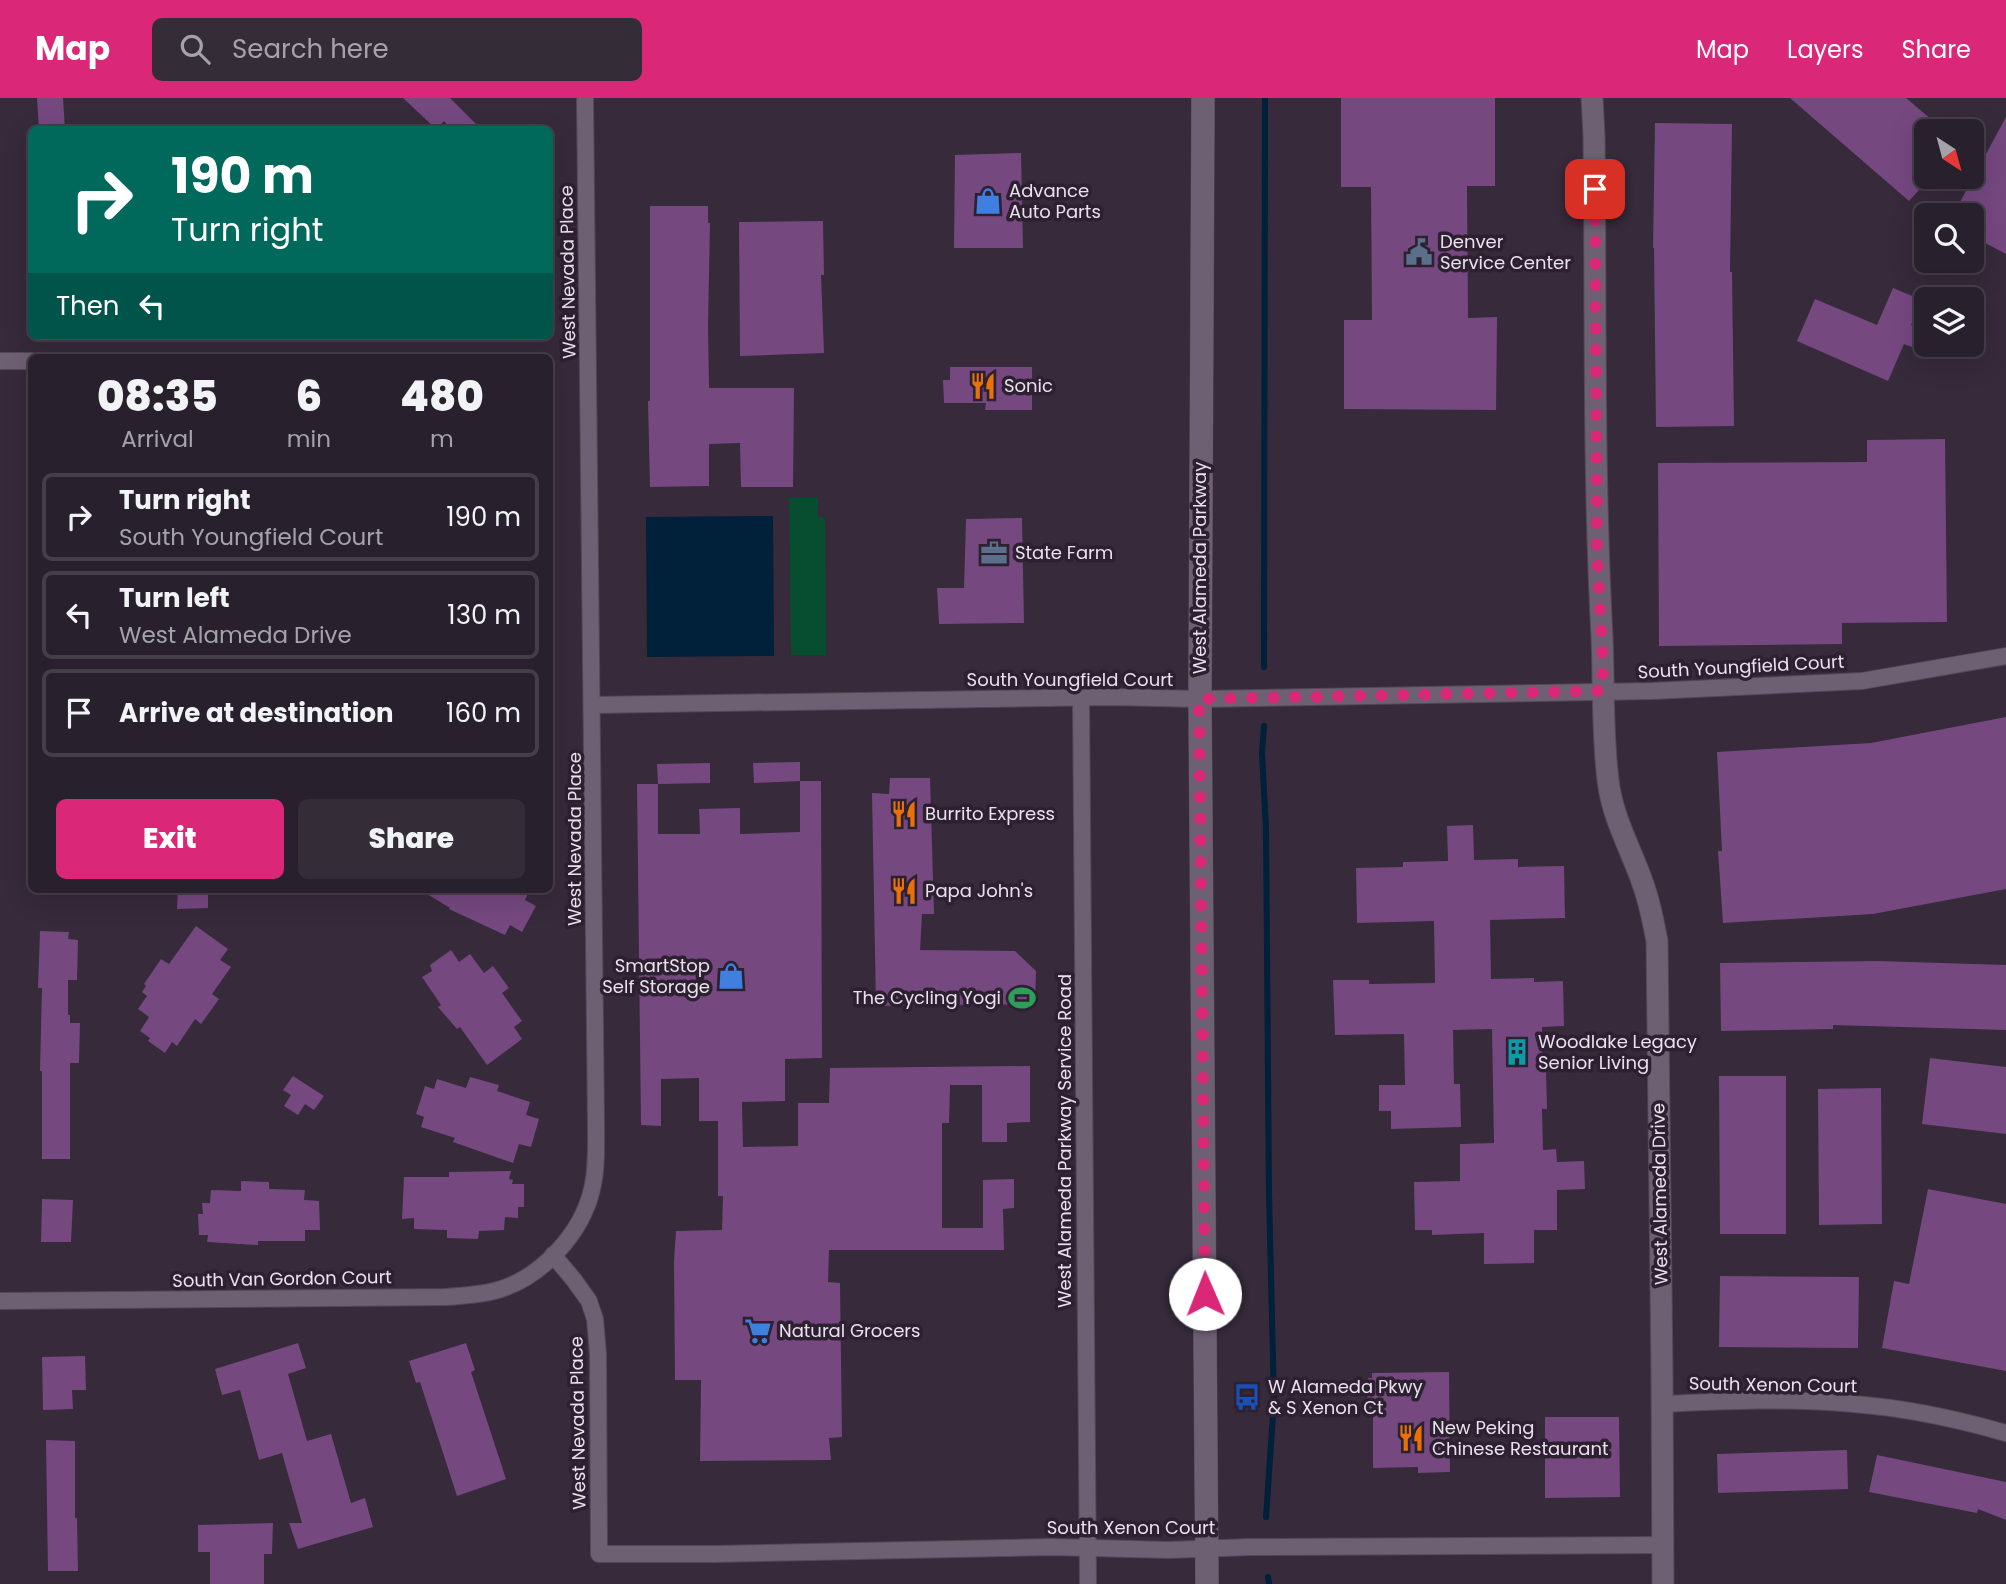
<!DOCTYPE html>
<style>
:root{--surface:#28202c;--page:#342d38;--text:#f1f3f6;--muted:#a5a3a9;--line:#443e48;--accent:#db2777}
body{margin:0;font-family:Poppins,sans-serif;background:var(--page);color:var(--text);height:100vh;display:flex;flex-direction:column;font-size:26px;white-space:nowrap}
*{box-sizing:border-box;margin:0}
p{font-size:23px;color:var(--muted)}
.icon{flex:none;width:38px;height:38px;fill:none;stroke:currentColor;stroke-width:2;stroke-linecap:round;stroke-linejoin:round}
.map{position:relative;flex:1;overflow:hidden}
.details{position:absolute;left:28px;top:256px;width:525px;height:539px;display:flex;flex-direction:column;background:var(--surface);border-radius:10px;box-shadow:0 7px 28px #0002,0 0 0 2px var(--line)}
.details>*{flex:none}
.banner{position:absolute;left:28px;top:28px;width:525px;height:214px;border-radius:10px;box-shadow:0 7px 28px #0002,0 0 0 2px var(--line);background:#00695c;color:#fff;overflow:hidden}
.needle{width:46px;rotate:144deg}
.tools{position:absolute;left:1914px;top:21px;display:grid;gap:14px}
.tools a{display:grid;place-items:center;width:70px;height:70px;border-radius:10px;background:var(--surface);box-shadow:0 7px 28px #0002,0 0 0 2px var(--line);font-size:35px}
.pin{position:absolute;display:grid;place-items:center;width:60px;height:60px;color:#fff;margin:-30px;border-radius:14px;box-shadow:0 4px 10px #0006}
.me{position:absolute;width:77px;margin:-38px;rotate:359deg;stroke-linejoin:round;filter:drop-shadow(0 0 5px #0008)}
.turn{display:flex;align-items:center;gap:24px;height:147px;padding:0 28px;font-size:32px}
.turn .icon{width:91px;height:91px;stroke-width:2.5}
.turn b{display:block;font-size:49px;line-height:60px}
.then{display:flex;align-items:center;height:66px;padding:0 28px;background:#0003;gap:14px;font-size:26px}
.eta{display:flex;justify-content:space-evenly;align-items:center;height:119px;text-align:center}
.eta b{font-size:42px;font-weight:800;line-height:49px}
.primary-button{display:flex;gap:14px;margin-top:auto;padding:14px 28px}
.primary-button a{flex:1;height:80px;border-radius:10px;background:var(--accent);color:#fff;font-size:28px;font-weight:800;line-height:80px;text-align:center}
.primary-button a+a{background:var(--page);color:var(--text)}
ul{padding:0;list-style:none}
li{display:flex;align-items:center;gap:21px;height:88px;margin:0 14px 10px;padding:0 14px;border:4px solid var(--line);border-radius:10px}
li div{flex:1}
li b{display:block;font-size:26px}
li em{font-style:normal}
header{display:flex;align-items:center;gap:42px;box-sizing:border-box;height:98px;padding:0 35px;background:var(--accent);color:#fff}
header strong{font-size:33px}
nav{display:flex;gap:38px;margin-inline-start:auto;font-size:24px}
.search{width:490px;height:63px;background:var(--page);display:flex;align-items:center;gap:18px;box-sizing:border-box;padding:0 24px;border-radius:10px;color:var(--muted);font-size:26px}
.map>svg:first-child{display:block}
.green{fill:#064e2f}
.water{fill:#012039}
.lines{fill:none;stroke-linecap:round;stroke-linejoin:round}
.stream{stroke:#012039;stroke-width:6}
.building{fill:#754880}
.minor-casing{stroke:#534857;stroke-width:18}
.tertiary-casing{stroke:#534857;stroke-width:23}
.secondary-casing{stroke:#534857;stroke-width:24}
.minor{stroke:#6e6073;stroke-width:16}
.tertiary{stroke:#6e6073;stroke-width:21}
.secondary{stroke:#6e6073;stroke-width:23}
.route{stroke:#db2777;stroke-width:12;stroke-dasharray:0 21.6}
.labels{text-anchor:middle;stroke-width:7;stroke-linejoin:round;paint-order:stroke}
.poi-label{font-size:18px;fill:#e9e1ed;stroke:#2c2031;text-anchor:start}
.street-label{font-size:18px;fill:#e9e1ed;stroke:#2c2031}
</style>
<header>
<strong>Map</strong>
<div class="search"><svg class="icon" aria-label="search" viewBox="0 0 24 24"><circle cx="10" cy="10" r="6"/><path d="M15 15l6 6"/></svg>Search here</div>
<nav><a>Map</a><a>Layers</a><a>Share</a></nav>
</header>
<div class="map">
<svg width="2006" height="1486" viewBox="0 0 2006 1486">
<rect width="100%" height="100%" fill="#362a3b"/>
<path class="green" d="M789 400H818V419L825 420 826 557H791Z"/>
<path class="water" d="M773 418 774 558 647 559 646 419Z"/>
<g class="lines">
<g class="stream">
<path d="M1264 569 1265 0"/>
<path d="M1264 628 1262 655 1266 730 1269 1097 1274 1302 1266 1419"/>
<path d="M1268 1479 1269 1486"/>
</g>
</g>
<g class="building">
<path d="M37 0H63L65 32H39Z"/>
<path d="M403 0H450L482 32H452L444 23 436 31Z"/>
<path d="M1341 0H1495V88H1467L1468 220 1497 219 1496 312 1344 311V222H1372L1371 89H1341Z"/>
<path d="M1790 0H1906L1945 33H1927V83L1909 103Z"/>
<path d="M2006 19V156L1972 138V117H1953Z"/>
<path d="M1655 25 1732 26 1730 174H1732L1734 328 1656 329 1654 150H1653Z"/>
<path d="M1021 55 1023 150H954L955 57Z"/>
<path d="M650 108H708V125H710L708 228 709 290H794L793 389H741L740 345 709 346V388L650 389 648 303H650Z"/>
<path d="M823 123 824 177H821L824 255 740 258 739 124Z"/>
<path d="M1893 190 1922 202 1911 227 1920 231 1912 249 1904 246 1888 283 1797 243 1815 201 1877 227Z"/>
<path d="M950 269H1032V312H985L986 305H944L943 282H950Z"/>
<path d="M1945 341 1947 524 1842 525V546L1659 548 1658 365 1867 364V342Z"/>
<path d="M1022 420 1024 525 939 526 937 490H964L966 421Z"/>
<path d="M2006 619V791L1873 816 1723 825 1718 753H1722L1717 654 1871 645Z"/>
<path d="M800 664V683L754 685 753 665Z"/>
<path d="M710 665V685L658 686 657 666Z"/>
<path d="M890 680H930L934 816H922L920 852 1015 853 1036 873 1035 906 876 908 872 695 889 696Z"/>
<path d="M800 683H821L822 960 785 961V1003L742 1004 743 1049 798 1048V1005H829L830 970 1030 968V1024L1007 1025V1044H982V987H950L949 1025H942V1130H983V1082L1014 1081V1110L1003 1111 1004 1152H829L828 1184 840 1185 842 1339 829 1340 831 1362 700 1363 701 1282H675L674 1163 676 1133 722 1132 723 1098H718V1023H699V980L661 981V1028L641 1027 637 686H658V736H700L699 711 740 710V736L800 734Z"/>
<path d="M1473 727 1474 762 1518 761V769L1564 768 1565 820 1490 822 1491 881 1534 880V884L1563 883 1564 928 1542 929 1543 971H1546L1547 1011H1542L1543 1052 1556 1051 1557 1064 1584 1063 1585 1091 1557 1092V1132H1534V1165L1484 1166V1135L1432 1137V1132H1415L1414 1084 1460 1083V1046L1494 1045 1492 931 1453 932 1454 986H1460L1461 1029 1391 1031V1013H1379V987H1405L1404 936 1335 937 1333 882H1369V886L1435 885 1434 823 1357 825 1356 770 1403 769V764L1448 763 1447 728Z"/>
<path d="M178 791H208V810L177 811Z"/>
<path d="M419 791H530L525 802 536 808 522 834 510 827 505 837 449 811 450 810Z"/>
<path d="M196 828 228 851 220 862 231 869 212 896 219 901 201 926 195 921 177 948 172 944 165 955 148 943 150 940 140 933 149 919 138 911 147 898 142 894 146 888 144 886 161 861 169 866Z"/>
<path d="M40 833 69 834 68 841 78 842 77 882H68V917H70V925H80L79 965H70V1061H42V973H40L42 890H38Z"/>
<path d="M451 852 459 864 470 856 484 875 493 868 509 890 502 895 522 923 514 929 522 941 487 967 460 929 457 931 438 909 441 907 422 879 432 873 430 867Z"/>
<path d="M1878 863 2006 867V932L1833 927V931L1721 933 1720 865Z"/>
<path d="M1930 960 2006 969V1036L1922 1026Z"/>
<path d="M293 978 324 998 314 1012 305 1006 298 1017 284 1008 291 997 283 992Z"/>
<path d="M1719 978H1786V1136H1720Z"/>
<path d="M470 979 499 987 497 993 530 1004 526 1017 539 1021 531 1049 519 1046 513 1065 453 1044 455 1040 421 1029 424 1019 416 1016 425 988 434 991 437 981 466 990Z"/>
<path d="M1881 990 1882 1126 1819 1127 1818 991Z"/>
<path d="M511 1073 509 1081 513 1082 512 1086H524V1109H518V1120L505 1119 504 1132 479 1133 478 1141 447 1140V1132L414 1131V1120L402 1121 404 1079H449V1074Z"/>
<path d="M241 1083 269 1084V1091L305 1092 304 1102 319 1103 320 1132H305V1143H258V1147L207 1144 208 1137H199L198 1116H203L202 1105H210L211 1092 241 1093Z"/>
<path d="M1928 1091 2006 1106V1273L1882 1250 1894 1183 1909 1186Z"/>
<path d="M42 1101 73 1102 71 1144H41Z"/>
<path d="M1720 1178 1859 1179 1858 1250 1719 1249Z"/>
<path d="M298 1245 306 1270 288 1276 307 1343 331 1336 351 1405 365 1400 373 1429 298 1451 289 1425H302L282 1355 259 1362 240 1292 222 1297 215 1271Z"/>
<path d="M466 1245 475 1272 471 1274 506 1381 457 1398 420 1284 416 1285 409 1263Z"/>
<path d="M85 1258 86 1292H72L73 1311 43 1312 42 1259Z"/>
<path d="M1449 1274 1450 1374 1418 1375V1369L1373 1370V1310L1367 1311 1368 1280H1372V1275Z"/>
<path d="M1545 1319H1619L1620 1399 1545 1400Z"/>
<path d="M46 1342 75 1343V1420H77L78 1473H48Z"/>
<path d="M1847 1352 1848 1391 1718 1395 1717 1356Z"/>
<path d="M1877 1357 2006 1384V1422L1978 1411 1977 1415 1869 1394Z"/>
<path d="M273 1425 272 1456H264V1486H210V1454H198V1427Z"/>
</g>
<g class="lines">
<defs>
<g id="minor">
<path d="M0 263H32"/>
<path d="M1081 599 1088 1486"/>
<path d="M593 607 1112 599 1200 601 1652 593 1862 583 2006 558"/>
<path d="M553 1157 574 1182 589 1203 595 1221 598 1256 599 1456H715L1051 1449 1169 1452 1250 1449 1663 1447"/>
<path d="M0 1203 445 1199C462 1198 480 1197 498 1192 542 1179 582 1135 592 1091 597 1070 596 1048 596 1027L585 0"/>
<path d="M1662 1306C1726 1303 1790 1300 1854 1306 1905 1310 1957 1321 2006 1335"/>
</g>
<path id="tertiary" d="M1592 0 1594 37C1596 204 1593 372 1602 539 1604 587 1602 634 1608 682 1612 719 1631 751 1643 786 1650 805 1653 823 1657 843L1662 1277 1663 1486"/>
<path id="secondary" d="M1203 0 1200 601 1207 1486"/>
</defs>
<use href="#minor" class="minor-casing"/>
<use href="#tertiary" class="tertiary-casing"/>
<use href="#secondary" class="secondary-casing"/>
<use href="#minor" class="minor"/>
<use href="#tertiary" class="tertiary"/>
<use href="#secondary" class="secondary"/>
</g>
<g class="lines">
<path class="route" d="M1205 1196 1199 601 1602 593 1603 567 1597 456 1595 91"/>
</g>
<defs>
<symbol id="shop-bare" viewBox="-9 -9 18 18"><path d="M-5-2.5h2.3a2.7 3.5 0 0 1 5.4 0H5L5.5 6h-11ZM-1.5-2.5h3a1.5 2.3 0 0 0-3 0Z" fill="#3f7fe0" stroke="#2c2031" stroke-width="2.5" paint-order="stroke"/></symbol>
<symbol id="civic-bare" viewBox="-9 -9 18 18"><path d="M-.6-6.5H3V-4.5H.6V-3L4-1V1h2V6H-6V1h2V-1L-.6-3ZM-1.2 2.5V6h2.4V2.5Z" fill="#5c6f8a" stroke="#2c2031" stroke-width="2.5" paint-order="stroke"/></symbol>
<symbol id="restaurant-bare" viewBox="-9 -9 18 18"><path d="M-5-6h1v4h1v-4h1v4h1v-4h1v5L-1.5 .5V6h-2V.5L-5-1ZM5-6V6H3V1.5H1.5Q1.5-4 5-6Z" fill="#e8710a" stroke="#2c2031" stroke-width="2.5" paint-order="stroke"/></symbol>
<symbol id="office-bare" viewBox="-9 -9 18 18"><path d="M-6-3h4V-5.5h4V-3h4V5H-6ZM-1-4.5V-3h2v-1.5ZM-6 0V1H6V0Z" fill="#5c6f8a" stroke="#2c2031" stroke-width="2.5" paint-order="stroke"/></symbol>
<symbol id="stadium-bare" viewBox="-9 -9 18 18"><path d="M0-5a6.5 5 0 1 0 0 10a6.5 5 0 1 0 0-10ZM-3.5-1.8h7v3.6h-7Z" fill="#2e9e5b" stroke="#2c2031" stroke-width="2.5" paint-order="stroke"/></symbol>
<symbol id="building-bare" viewBox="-9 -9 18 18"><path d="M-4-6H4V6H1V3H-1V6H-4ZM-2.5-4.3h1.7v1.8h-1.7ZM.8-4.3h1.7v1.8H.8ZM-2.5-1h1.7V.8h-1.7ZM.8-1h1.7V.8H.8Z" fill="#0f9aa8" stroke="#2c2031" stroke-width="2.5" paint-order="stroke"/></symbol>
<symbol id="supermarket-bare" viewBox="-9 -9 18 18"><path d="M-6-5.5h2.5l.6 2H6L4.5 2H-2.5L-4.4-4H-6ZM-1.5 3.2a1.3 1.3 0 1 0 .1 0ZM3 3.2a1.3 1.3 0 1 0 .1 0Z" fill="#3f7fe0" stroke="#2c2031" stroke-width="2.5" paint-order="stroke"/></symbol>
<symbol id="bus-bare" viewBox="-9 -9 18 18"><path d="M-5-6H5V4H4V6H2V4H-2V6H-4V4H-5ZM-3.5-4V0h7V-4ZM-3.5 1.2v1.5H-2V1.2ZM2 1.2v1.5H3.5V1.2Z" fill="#1a4fb4" stroke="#2c2031" stroke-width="2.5" paint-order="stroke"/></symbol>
</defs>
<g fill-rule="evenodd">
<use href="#shop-bare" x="969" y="84" width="38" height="38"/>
<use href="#civic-bare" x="1400" y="135" width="38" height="38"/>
<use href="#restaurant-bare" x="964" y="269" width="38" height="38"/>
<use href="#office-bare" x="975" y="436" width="38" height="38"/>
<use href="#restaurant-bare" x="885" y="697" width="38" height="38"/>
<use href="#restaurant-bare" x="885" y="774" width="38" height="38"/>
<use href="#shop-bare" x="712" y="859" width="38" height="38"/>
<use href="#stadium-bare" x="1003" y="881" width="38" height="38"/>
<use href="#building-bare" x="1498" y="935" width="38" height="38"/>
<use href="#supermarket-bare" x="739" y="1214" width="38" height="38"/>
<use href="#bus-bare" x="1228" y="1280" width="38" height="38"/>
<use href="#restaurant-bare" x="1392" y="1321" width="38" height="38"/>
</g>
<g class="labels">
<g class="poi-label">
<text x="1009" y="99">Advance<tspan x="1009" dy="21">Auto Parts</tspan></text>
<text x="1440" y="150">Denver<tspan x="1440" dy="21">Service Center</tspan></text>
<text x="1004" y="294">Sonic</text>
<text x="1015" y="461">State Farm</text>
<text x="925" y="722">Burrito Express</text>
<text x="925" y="799">Papa John's</text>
<text x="710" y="874" text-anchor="end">SmartStop<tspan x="710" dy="21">Self Storage</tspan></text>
<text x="1001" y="906" text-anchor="end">The Cycling Yogi</text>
<text x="1538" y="950">Woodlake Legacy<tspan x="1538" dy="21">Senior Living</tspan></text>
<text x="779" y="1239">Natural Grocers</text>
<text x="1268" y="1295">W Alameda Pkwy<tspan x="1268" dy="21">&amp; S Xenon Ct</tspan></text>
<text x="1432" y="1336">New Peking<tspan x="1432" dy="21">Chinese Restaurant</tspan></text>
</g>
<g class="street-label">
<text transform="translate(568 174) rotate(-91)" y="6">West Nevada Place</text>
<text transform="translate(1200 470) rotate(-90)" y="6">West Alameda Parkway</text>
<text transform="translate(1741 569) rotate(-3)" y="6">South Youngfield Court</text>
<text x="1070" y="588">South Youngfield Court</text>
<text transform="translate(575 741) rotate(-90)" y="6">West Nevada Place</text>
<text transform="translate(1065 1043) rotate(-90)" y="6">West Alameda Parkway Service Road</text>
<text transform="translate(1660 1096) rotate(-91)" y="6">West Alameda Drive</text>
<text transform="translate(282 1181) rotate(-1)" y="6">South Van Gordon Court</text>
<text transform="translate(1773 1287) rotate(1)" y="6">South Xenon Court</text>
<text transform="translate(578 1325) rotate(-91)" y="6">West Nevada Place</text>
<text x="1131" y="1436">South Xenon Court</text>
</g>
</g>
</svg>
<div class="tools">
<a><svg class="needle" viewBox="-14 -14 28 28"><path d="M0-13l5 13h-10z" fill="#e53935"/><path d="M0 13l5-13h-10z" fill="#a5a3a9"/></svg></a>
<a><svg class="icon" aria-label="search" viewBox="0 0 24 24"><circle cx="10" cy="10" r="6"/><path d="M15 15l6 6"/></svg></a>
<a><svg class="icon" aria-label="layers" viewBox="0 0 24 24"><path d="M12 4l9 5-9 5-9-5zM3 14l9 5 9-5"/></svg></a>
</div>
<div class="pin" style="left:1595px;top:91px;background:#d93025"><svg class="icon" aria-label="arrive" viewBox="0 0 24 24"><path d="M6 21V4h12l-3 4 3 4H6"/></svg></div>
<svg class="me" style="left:1205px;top:1196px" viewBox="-20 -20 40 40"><circle r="19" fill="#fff"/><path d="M0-13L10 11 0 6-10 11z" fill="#db2777"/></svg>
<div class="banner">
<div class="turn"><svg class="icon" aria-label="right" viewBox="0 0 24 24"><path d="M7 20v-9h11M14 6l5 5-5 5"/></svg><div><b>190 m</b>Turn right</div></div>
<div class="then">Then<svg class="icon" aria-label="left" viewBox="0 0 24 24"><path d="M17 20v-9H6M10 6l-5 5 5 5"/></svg></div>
</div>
<section class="details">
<div class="eta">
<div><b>08:35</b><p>Arrival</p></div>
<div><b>6</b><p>min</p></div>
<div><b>480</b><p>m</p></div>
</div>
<ul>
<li><svg class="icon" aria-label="right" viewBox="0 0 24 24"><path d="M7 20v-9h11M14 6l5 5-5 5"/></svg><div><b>Turn right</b><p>South Youngfield Court</p></div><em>190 m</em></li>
<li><svg class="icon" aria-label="left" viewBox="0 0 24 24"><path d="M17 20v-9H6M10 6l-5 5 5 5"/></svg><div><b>Turn left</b><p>West Alameda Drive</p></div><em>130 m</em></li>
<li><svg class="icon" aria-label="arrive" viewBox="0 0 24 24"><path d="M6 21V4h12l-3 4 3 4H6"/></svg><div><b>Arrive at destination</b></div><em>160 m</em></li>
</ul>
<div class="primary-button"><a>Exit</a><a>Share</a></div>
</section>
</div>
